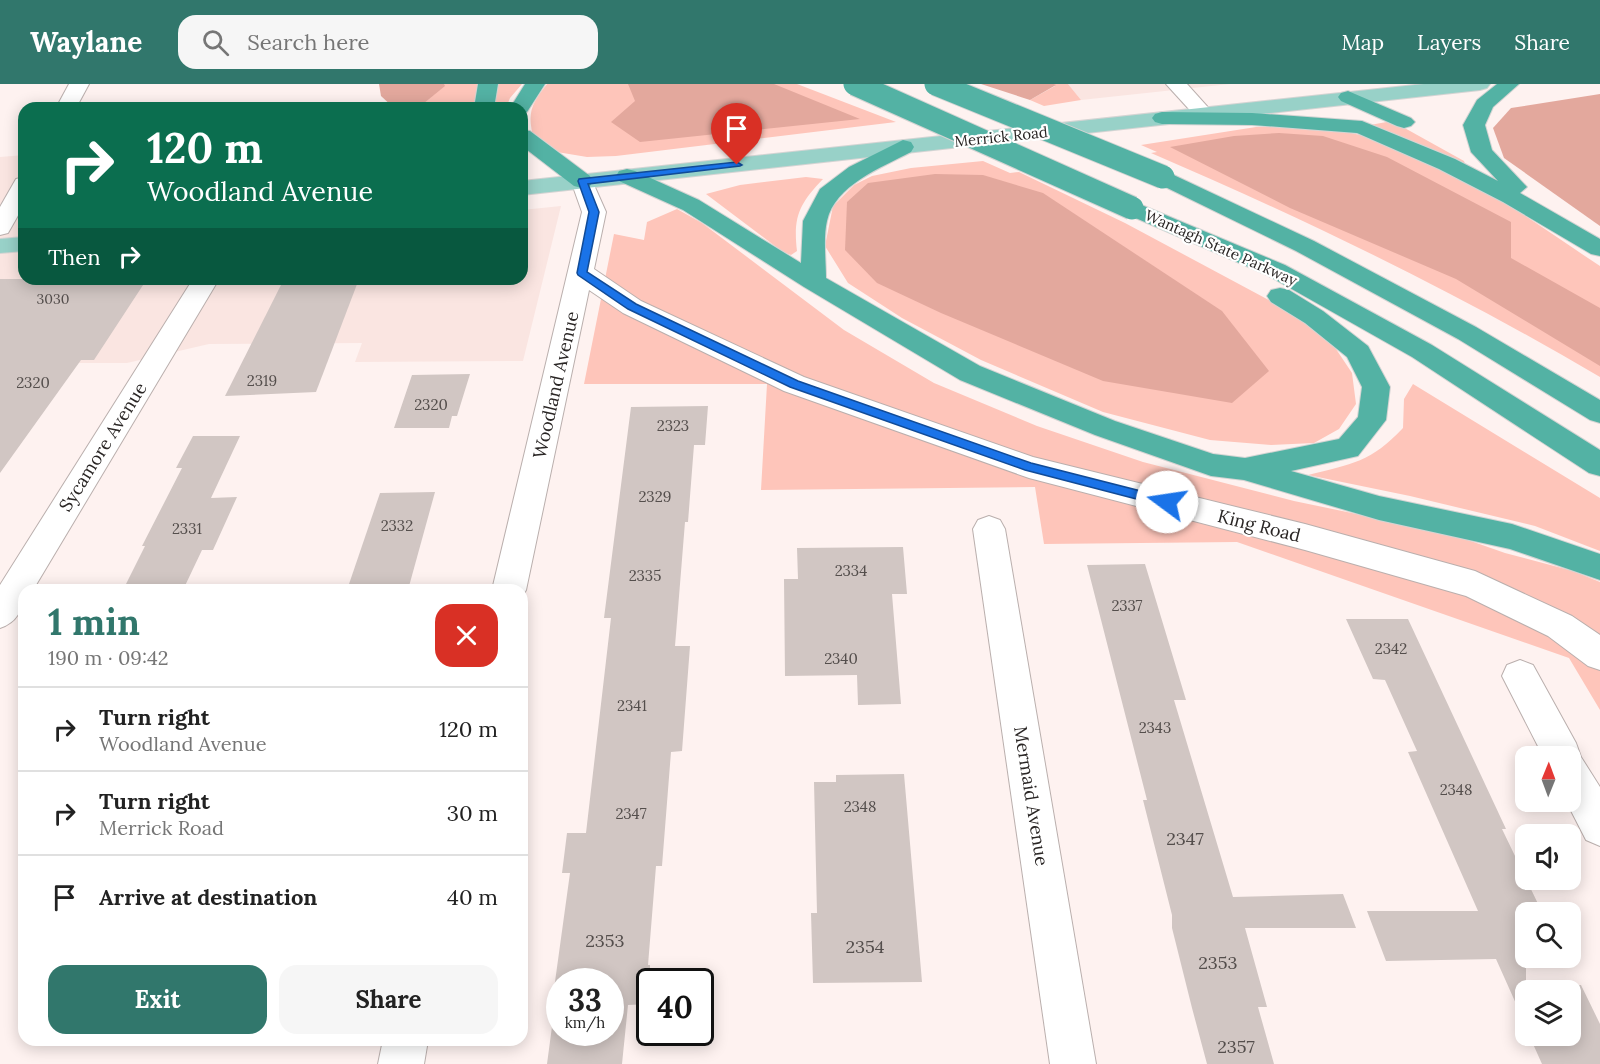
<!DOCTYPE html>
<meta charset="utf-8">
<style>
:root{--surface:#fff;--page:#f6f6f6;--text:#222;--muted:#767676;--line:#e0e0e0;--accent:#31776c}
body{margin:0;font-family:Lora,serif;background:var(--page);color:var(--text);height:100vh;display:flex;flex-direction:column;font-size:22px;white-space:nowrap}
*{box-sizing:border-box;margin:0}
p{font-size:20px;color:var(--muted)}
.icon{flex:none;width:33px;height:33px;fill:none;stroke:currentColor;stroke-width:2;stroke-linecap:round;stroke-linejoin:round}
.map{position:relative;flex:1;overflow:hidden}
.panel{position:absolute;left:18px;top:500px;width:510px;height:462px;display:flex;flex-direction:column;background:var(--surface);border-radius:18px;box-shadow:0 3px 15px #0003}
.panel>*{flex:none}
.guide{position:absolute;left:18px;top:18px;width:510px;height:183px;border-radius:18px;box-shadow:0 3px 15px #0003;background:#0b6e4f;color:#fff;overflow:hidden}
.needle{width:39px;rotate:1deg}
.tools{position:absolute;left:1515px;top:662px;display:grid;gap:12px}
.tools a{display:grid;place-items:center;width:66px;height:66px;border-radius:12px;background:var(--surface);box-shadow:0 3px 15px #0003;font-size:30px}
.speed{position:absolute;left:546px;top:884px;display:flex;gap:12px;font-size:30px;font-weight:700;text-align:center}
.speed>*{display:grid;place-content:center;width:78px;height:78px;border-radius:50%;background:var(--surface);box-shadow:0 3px 15px #0003;line-height:1}
.speed small{font-size:15px;font-weight:400}
.speed .limit{border:3px solid #111;border-radius:9px;background:#fff;color:#111}
.pin{position:absolute;display:grid;place-items:center;width:51px;height:51px;color:#fff;margin:-62px -26px;border-radius:50% 50% 50% 0;rotate:-45deg;box-shadow:0 0 6px #0007}
.pin .icon{rotate:45deg}
.me{position:absolute;width:66px;margin:-33px;rotate:284deg;stroke-linejoin:round;filter:drop-shadow(0 0 4px #0008)}
.turn{display:flex;align-items:center;gap:21px;height:126px;padding:0 30px;font-size:27px}
.turn .icon{width:78px;height:78px;stroke-width:2.5}
.turn b{display:block;font-size:42px;line-height:51px}
.then{display:flex;align-items:center;height:57px;padding:0 30px;background:#0003;gap:12px;font-size:22px}
.round{display:grid;place-items:center;flex:none;width:63px;height:63px;border-radius:18px;background:var(--page)}
.summary{display:flex;align-items:center;justify-content:space-between;height:102px;padding:0 30px}
h1{font-size:36px;font-weight:700;line-height:45px;color:var(--accent)}
.primary-button{display:flex;gap:12px;margin-top:auto;padding:12px 30px}
.primary-button a{flex:1;height:69px;border-radius:18px;background:var(--accent);color:#fff;font-size:24px;font-weight:700;line-height:69px;text-align:center}
.primary-button a+a{background:var(--page);color:var(--text)}
ul{padding:0;list-style:none}
li{display:flex;align-items:center;gap:18px;height:84px;padding:0 30px;border-top:2px solid var(--line)}
li div{flex:1}
li b{display:block;font-size:22px}
li em{font-style:normal}
header{display:flex;align-items:center;gap:36px;box-sizing:border-box;height:84px;padding:0 30px;background:var(--accent);color:#fff}
header strong{font-size:28px}
nav{display:flex;gap:33px;margin-inline-start:auto;font-size:21px}
.search{width:420px;height:54px;background:var(--page);display:flex;align-items:center;gap:15px;box-sizing:border-box;padding:0 21px;border-radius:18px;color:var(--muted);font-size:22px}
.map>svg:first-child{display:block}
.built{fill:#fae5e1}
.green{fill:#fec5ba}
.forest{fill:#e3a89d}
.building{fill:#d1c6c3;fill-rule:evenodd}
.lines{fill:none;stroke-linecap:round;stroke-linejoin:round}
.minor-casing{stroke:#baafad;stroke-width:2}
.major-casing{stroke:#d4d4d3;stroke-width:2}
.highway-casing{stroke:#d4d4d3;stroke-width:2}
.minor{fill:#fff;fill-rule:evenodd}
.major{fill:#98d1c8;fill-rule:evenodd}
.highway{fill:#53b2a4;fill-rule:evenodd}
.highway-bridge-casing{stroke:#d4d4d3;stroke-width:25;stroke-linecap:butt}
.highway-bridge{stroke:#53b2a4;stroke-width:23}
.route{fill:#1a73e8;stroke:#114b97;stroke-width:1.5}
.labels{text-anchor:middle;stroke-width:4.5;stroke-linejoin:round;paint-order:stroke}
.far-number-label{font-size:14px;fill:#544e4c}
.far-street-label{font-size:15px;fill:#2a2625;stroke:#fff}
.number-label{font-size:15px;fill:#544e4c}
.street-label{font-size:18px;fill:#2a2625;stroke:#fff}
.near-number-label{font-size:18px;fill:#544e4c}
</style>
<header>
<strong>Waylane</strong>
<div class="search"><svg class="icon" aria-label="search" viewBox="0 0 24 24"><circle cx="10" cy="10" r="6"/><path d="M15 15l6 6"/></svg>Search here</div>
<nav><a>Map</a><a>Layers</a><a>Share</a></nav>
</header>
<div class="map">
<svg width="1600" height="980" viewBox="0 0 1600 980">
<rect width="100%" height="100%" fill="#fef2f0"/>
<g class="built">
<path d="M1068 0H1230L1081 16Z"/>
<path d="M24 71V195H522V126L561 122 523 277 355 278 362 259 209 260 127 279H0V73Z"/>
</g>
<g class="green">
<path d="M444 0H478L473 24H418Z"/>
<path d="M496 0H522L510 14 506 24H492Z"/>
<path d="M547 0H797L896 38 616 72 587 73 557 68 533 52C527 28 532 19 547 0Z"/>
<path d="M1054 0H1068L1081 16 1044 22 1030 16 1055 2Z"/>
<path d="M1392 37 1464 77 1465 80 1370 41Z"/>
<path d="M1256 43C1291 43 1326 42 1360 51 1449 73 1525 133 1600 182V293C1456 208 1305 135 1151 69L1157 68 1141 61Z"/>
<path d="M983 77 1010 89 1019 88 1125 139 1308 237 1332 259 1352 289 1356 320 1339 345 1314 359 1271 361 1210 356 1103 328 981 276 902 234 848 199 825 162 833 122 854 101 872 92 911 84Z"/>
<path d="M806 93 823 95C799 120 793 133 797 167L791 171 783 168 706 110 740 101Z"/>
<path d="M677 125 702 139 844 246 934 299 1037 342 1143 378 1294 417 1448 449 1505 469 1573 487 1600 498V626L1569 574 1237 458 1044 460 1035 403 761 406 767 300H584L614 150 644 156 647 138Z"/>
<path d="M1413 300 1600 414V467L1535 442 1410 412 1308 391C1352 380 1371 378 1403 344L1404 315Z"/>
</g>
<g class="forest">
<path d="M379 0H444L445 2 418 24H394L381 12Z"/>
<path d="M628 0H774L860 35 640 58 611 38 635 17Z"/>
<path d="M981 0H1054L1056 1 1030 16Z"/>
<path d="M1600 10V142L1504 74 1493 44 1511 24Z"/>
<path d="M1279 49 1323 52 1387 73 1511 138V174L1600 224V282L1456 195 1290 124 1170 63 1234 52Z"/>
<path d="M935 90 983 91 1043 109 1222 227 1269 287 1232 319 1103 297 941 229 877 199 845 166 847 118 868 99Z"/>
</g>
<g class="building">
<path d="M0 195H147L94 276H81L0 389Z"/>
<path d="M284 195H359L316 308 225 312Z"/>
<path d="M470 290 457 332H452L449 344H394L412 291Z"/>
<path d="M708 322 705 361H694L688 438H685L675 562H690L682 667 671 668 662 782H656L648 881H650V920L628 921 622 980H547L557 905H554L570 789H562L567 749H586L611 534H604L631 323ZM560 897H610V948H560Z"/>
<path d="M193 352H240L211 414 237 413 213 466H202L183 506H123L145 462H142L182 384H176Z"/>
<path d="M435 408 408 506H347L380 409Z"/>
<path d="M903 463 907 510H892L901 620 858 621 857 591 785 592 784 495H798L797 464Z"/>
<path d="M1145 480 1186 616H1174L1233 813 1343 810 1356 844H1245L1267 923H1258L1274 980H1207L1192 924 1172 844V831L1143 716H1147L1087 481Z"/>
<path d="M1346 535H1408L1506 745H1502L1542 828H1526V902L1581 901 1600 940V980H1542L1529 951H1570V906H1526V942L1496 875 1386 877 1367 827H1478L1408 668 1417 667 1385 596 1373 595Z"/>
<path d="M904 690 922 898 813 899 811 829H817L814 698H836V691Z"/>
</g>
<g class="lines">
<defs>
<g id="minor">
<path d="M69 0H89L76 24H56Z"/>
<path d="M1166 0H1187L1214 30 1211 34 1204 36 1197 34Z"/>
<path d="M582 90 590 92 606 128 594 185 641 217 804 293 1033 373 1305 440 1475 487 1572 532 1600 551V586L1588 582 1548 552 1466 512 1305 466 1029 394 784 307 623 229 589 206 526 506 522 513V506H492L582 128 571 97 574 92Z"/>
<path d="M24 93V121L8 149 0 151V123L16 95Z"/>
<path d="M193 195H219L33 506H24C24 524 18 538 0 544V501Z"/>
<path d="M989 432 1000 436 1005 445 1096 980H1050L973 445 978 436Z"/>
<path d="M1520 576 1533 581 1576 659 1581 673 1600 703V762L1586 756 1566 717H1570V672H1543L1502 592 1507 581Z"/>
<path d="M383 956H428L424 980H378Z"/>
</g>
<g id="major">
<path d="M1424 0H1490L1487 4 1480 6 522 111V97Z"/>
<path d="M24 153V167L0 169V155Z"/>
</g>
<g id="highway">
<path d="M478 0H498L494 24H474Z"/>
<path d="M525 0H545L527 28 522 30V24H510Z"/>
<path d="M1497 0H1519L1493 23 1485 41 1492 66 1527 103 1520 109 1600 155V172L1591 170 1503 118 1439 85 1357 49 1252 41 1162 40 1155 38 1152 34 1155 30 1162 28 1252 29 1362 37 1455 75 1498 97 1471 68 1463 41 1477 16Z"/>
<path d="M1348 7 1411 34 1415 38 1411 42 1404 44 1397 42 1341 17 1338 13 1341 9Z"/>
<path d="M522 46 530 47 590 92 593 97 590 102 582 104 574 102 522 62Z"/>
<path d="M903 56 911 58 914 63 911 68C881 84 835 101 827 137 823 154 826 176 826 194L980 282 1115 337 1213 370 1245 374 1339 355 1358 333 1362 303 1347 273 1305 239 1271 218 1267 212 1271 206 1280 204 1289 206 1323 227 1368 262 1390 303 1386 336 1358 372 1291 387 1379 412 1512 440 1600 470V496L1510 465 1379 436 1244 396 1211 392 1095 351 960 296 804 203 683 126 619 97 616 92 619 87 627 85 635 87 699 116 801 179 803 137 820 105 849 83Z"/>
<path d="M1163 86 1314 157 1476 243 1600 316V339L1590 336 1458 255 1296 167 1155 98 1152 93 1155 88Z"/>
<path d="M1132 117 1285 181 1432 261 1600 366V392L1589 389 1412 273 1267 191 1124 129 1120 124 1124 119Z"/>
</g>
</defs>
<use href="#minor" class="minor-casing"/>
<use href="#major" class="major-casing"/>
<use href="#highway" class="highway-casing"/>
<use href="#minor" class="minor"/>
<use href="#major" class="major"/>
<use href="#highway" class="highway"/>
<defs>
<g id="highway-bridge">
<path d="M855 0 1132 124"/>
<path d="M936 0 1163 93"/>
</g>
</defs>
<use href="#highway-bridge" class="highway-bridge-casing"/>
<use href="#highway-bridge" class="highway-bridge"/>
</g>
<path class="route" d="M737 78 742 81 740 82 588 100 599 128 587 188 636 220 798 297 1031 379 1172 415 1173 418 1172 422 1167 423 1025 386 790 303 628 225 578 191 577 189 589 128 578 97 579 95Z"/>
<g class="labels">
<g class="far-number-label">
<text x="53" y="220">3030</text>
</g>
<g class="far-street-label">
<text transform="translate(1001 53) rotate(-6)" y="5">Merrick Road</text>
<text transform="translate(1221 164) rotate(24)" y="5">Wantagh State Parkway</text>
</g>
<g class="number-label">
<text x="262" y="302">2319</text>
<text x="33" y="304">2320</text>
<text x="431" y="326">2320</text>
<text x="673" y="347">2323</text>
<text x="655" y="418">2329</text>
<text x="397" y="447">2332</text>
<text x="187" y="450">2331</text>
<text x="851" y="492">2334</text>
<text x="645" y="497">2335</text>
<text x="1127" y="527">2337</text>
<text x="1391" y="570">2342</text>
<text x="841" y="580">2340</text>
<text x="632" y="627">2341</text>
<text x="1155" y="649">2343</text>
<text x="1456" y="711">2348</text>
<text x="860" y="728">2348</text>
<text x="631" y="735">2347</text>
</g>
<g class="street-label">
<text transform="translate(556 301) rotate(-77)" y="6">Woodland Avenue</text>
<text transform="translate(103 363) rotate(-58)" y="6">Sycamore Avenue</text>
<text transform="translate(1259 442) rotate(14)" y="6">King Road</text>
<text transform="translate(1031 712) rotate(81)" y="6">Mermaid Avenue</text>
</g>
<g class="near-number-label">
<text x="1185" y="761">2347</text>
<text x="605" y="863">2353</text>
<text x="865" y="869">2354</text>
<text x="1218" y="885">2353</text>
<text x="1236" y="969">2357</text>
</g>
</g>
</svg>
<div class="tools">
<a><svg class="needle" viewBox="-14 -14 28 28"><path d="M0-13l5 13h-10z" fill="#e53935"/><path d="M0 13l5-13h-10z" fill="#767676"/></svg></a>
<a><svg class="icon" aria-label="sound" viewBox="0 0 24 24"><path d="M4 9h4l5-4v14l-5-4H4zM17 9q2 3 0 6"/></svg></a>
<a><svg class="icon" aria-label="search" viewBox="0 0 24 24"><circle cx="10" cy="10" r="6"/><path d="M15 15l6 6"/></svg></a>
<a><svg class="icon" aria-label="layers" viewBox="0 0 24 24"><path d="M12 4l9 5-9 5-9-5zM3 14l9 5 9-5"/></svg></a>
</div>
<div class="speed"><div>33<small>km/h</small></div><div class="limit">40</div></div>
<div class="pin" style="left:737px;top:81px;background:#d93025"><svg class="icon" aria-label="arrive" viewBox="0 0 24 24"><path d="M6 21V4h12l-3 4 3 4H6"/></svg></div>
<svg class="me" style="left:1167px;top:418px" viewBox="-20 -20 40 40"><circle r="19" fill="#fff"/><path d="M0-13L10 11 0 6-10 11z" fill="#1a73e8"/></svg>
<div class="guide">
<div class="turn"><svg class="icon" aria-label="right" viewBox="0 0 24 24"><path d="M7 20v-9h11M14 6l5 5-5 5"/></svg><div><b>120 m</b>Woodland Avenue</div></div>
<div class="then">Then<svg class="icon" aria-label="right" viewBox="0 0 24 24"><path d="M7 20v-9h11M14 6l5 5-5 5"/></svg></div>
</div>
<section class="panel">
<div class="summary"><div><h1>1 min</h1><p>190 m · 09:42</p></div><a class="round" style="background:#d93025;color:#fff"><svg class="icon" aria-label="close" viewBox="0 0 24 24"><path d="M6 6l12 12M18 6L6 18"/></svg></a></div>
<ul>
<li><svg class="icon" aria-label="right" viewBox="0 0 24 24"><path d="M7 20v-9h11M14 6l5 5-5 5"/></svg><div><b>Turn right</b><p>Woodland Avenue</p></div><em>120 m</em></li>
<li><svg class="icon" aria-label="right" viewBox="0 0 24 24"><path d="M7 20v-9h11M14 6l5 5-5 5"/></svg><div><b>Turn right</b><p>Merrick Road</p></div><em>30 m</em></li>
<li><svg class="icon" aria-label="arrive" viewBox="0 0 24 24"><path d="M6 21V4h12l-3 4 3 4H6"/></svg><div><b>Arrive at destination</b></div><em>40 m</em></li>
</ul>
<div class="primary-button"><a>Exit</a><a>Share</a></div>
</section>
</div>
